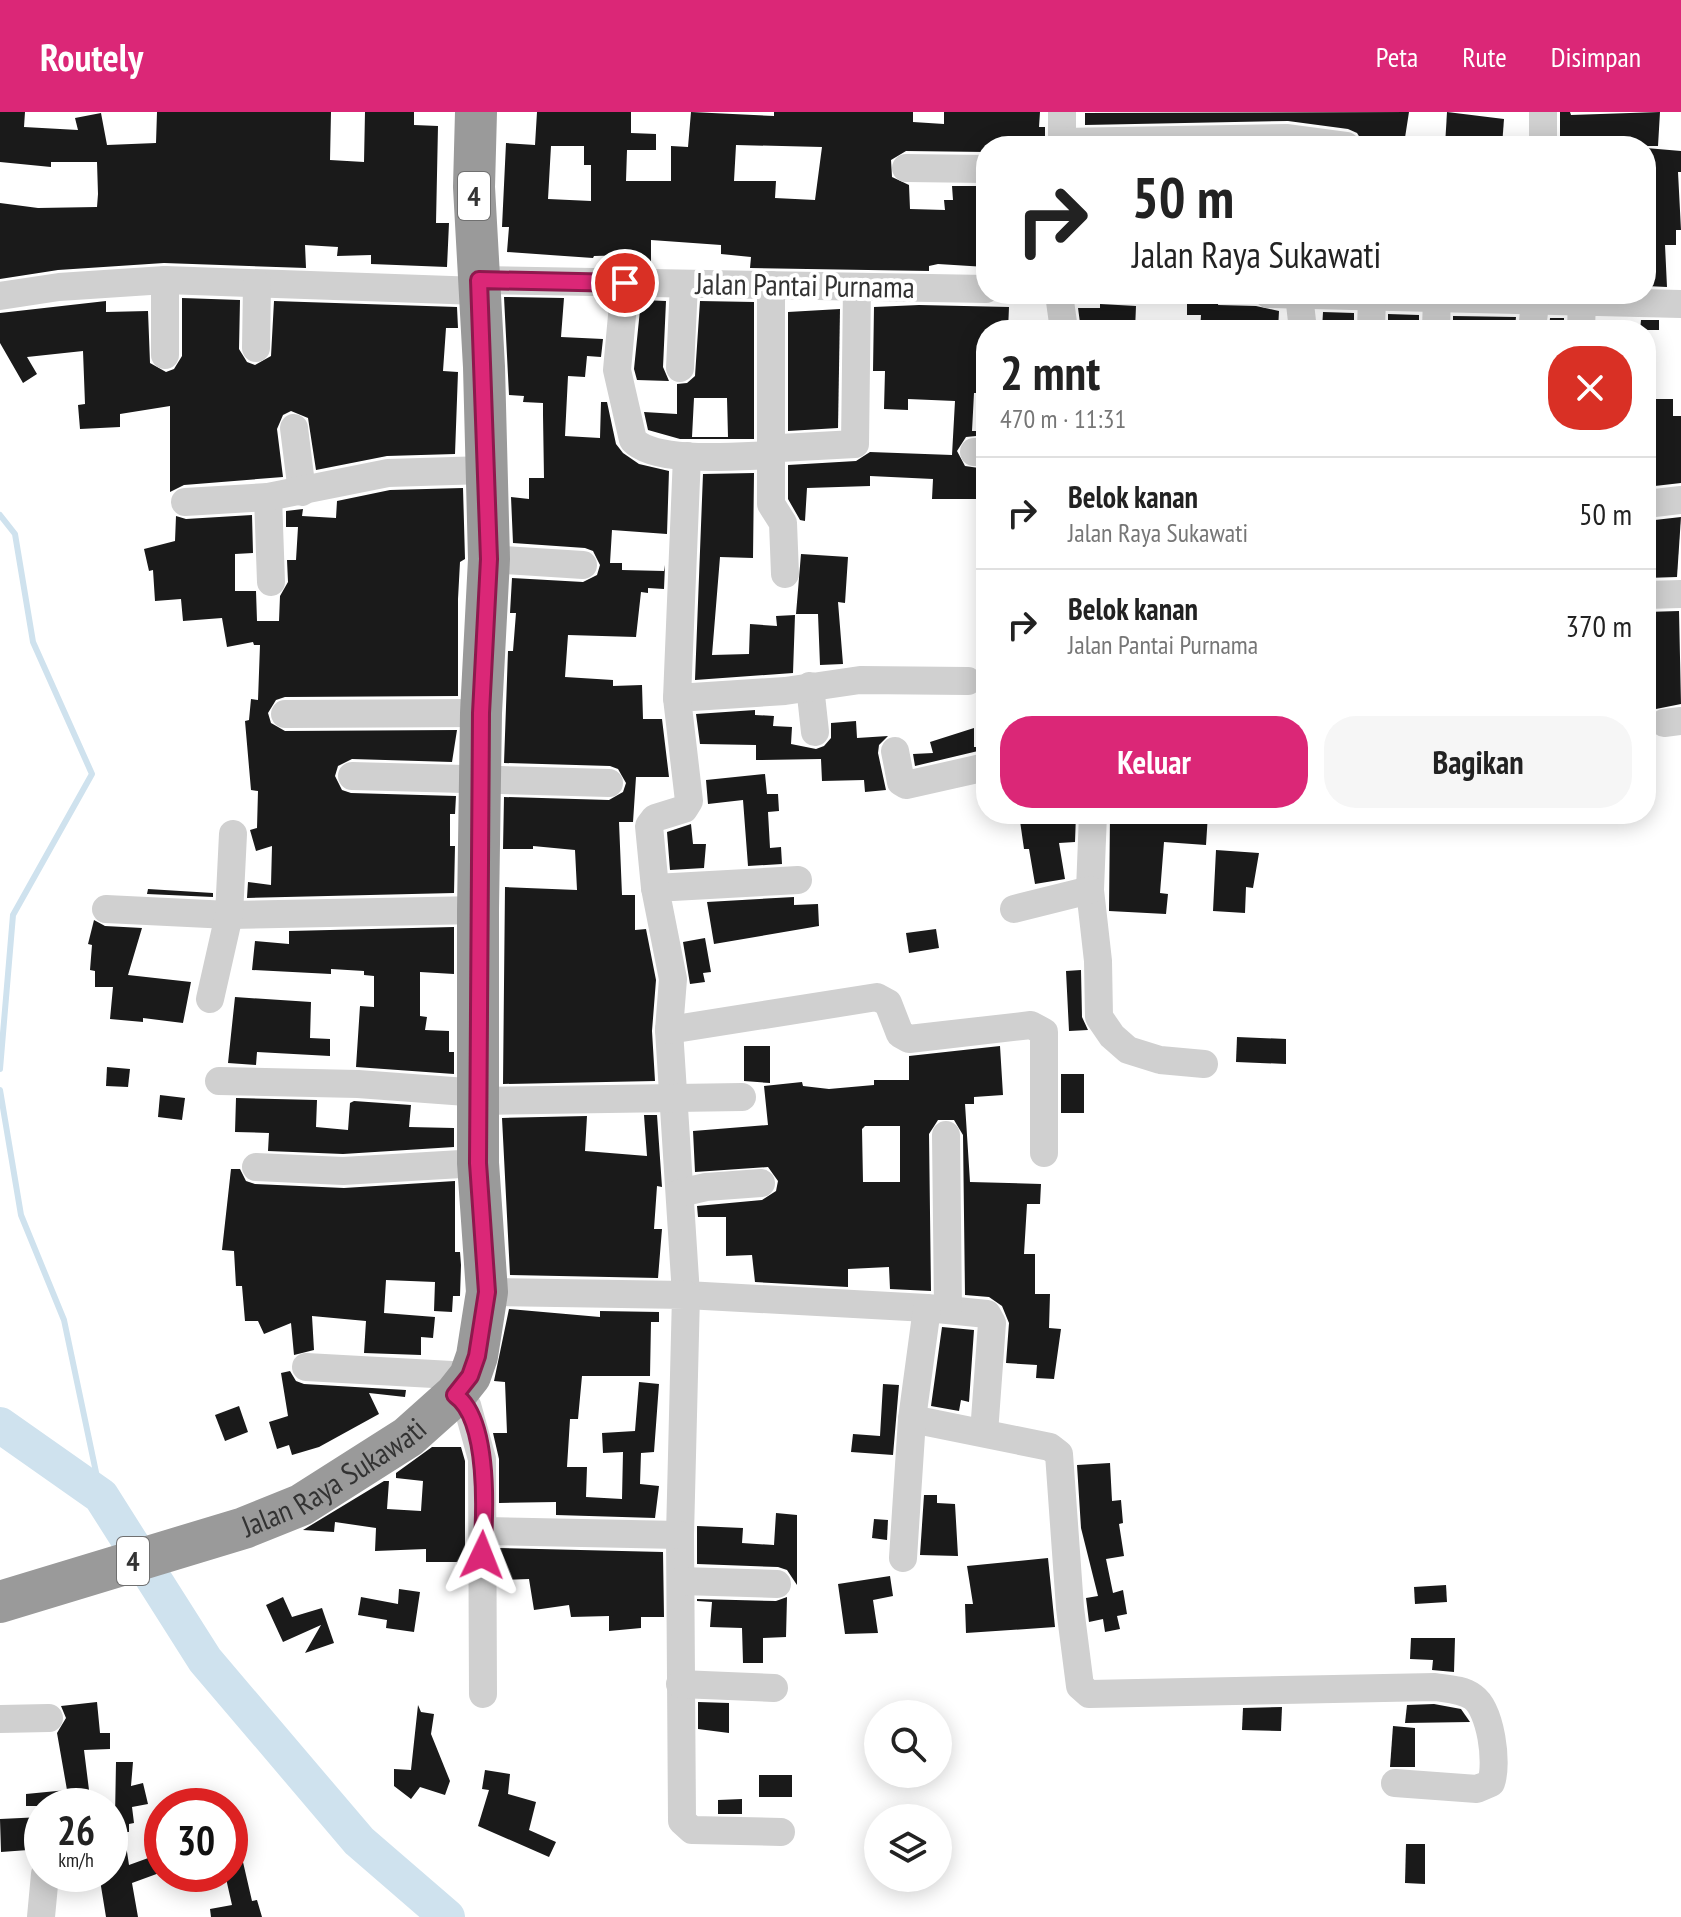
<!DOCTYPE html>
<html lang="id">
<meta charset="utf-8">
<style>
:root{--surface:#fff;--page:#f6f6f6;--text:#222;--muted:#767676;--line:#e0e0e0;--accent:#db2777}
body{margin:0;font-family:"PT Sans Narrow",sans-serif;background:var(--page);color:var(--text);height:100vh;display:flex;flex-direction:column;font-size:30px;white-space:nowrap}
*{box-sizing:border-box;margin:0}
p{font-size:26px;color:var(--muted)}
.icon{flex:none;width:44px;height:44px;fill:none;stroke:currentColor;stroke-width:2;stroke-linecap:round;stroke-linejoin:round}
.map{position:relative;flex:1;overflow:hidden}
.sheet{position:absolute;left:976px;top:208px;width:680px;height:504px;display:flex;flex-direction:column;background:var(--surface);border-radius:32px;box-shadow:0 4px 20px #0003}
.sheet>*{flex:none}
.hud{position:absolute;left:976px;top:24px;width:680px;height:168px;border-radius:32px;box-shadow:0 4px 20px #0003;background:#fff;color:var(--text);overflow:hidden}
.controls{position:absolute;left:864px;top:1588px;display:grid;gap:16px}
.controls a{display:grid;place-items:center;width:88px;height:88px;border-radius:50%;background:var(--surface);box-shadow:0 4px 20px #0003;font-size:40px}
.speed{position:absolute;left:24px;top:1676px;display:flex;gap:16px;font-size:40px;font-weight:700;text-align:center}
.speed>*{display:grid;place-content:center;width:104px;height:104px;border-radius:50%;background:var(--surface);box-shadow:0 4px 20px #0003;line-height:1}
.speed small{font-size:20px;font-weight:400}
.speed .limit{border:12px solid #d22;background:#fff;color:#111}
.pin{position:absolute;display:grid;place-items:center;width:68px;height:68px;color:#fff;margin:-34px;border:4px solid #fff;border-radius:50%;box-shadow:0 2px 8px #0007}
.me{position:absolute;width:88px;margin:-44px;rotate:2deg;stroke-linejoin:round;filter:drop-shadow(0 0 6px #0008)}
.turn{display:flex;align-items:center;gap:28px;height:168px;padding:0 24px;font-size:36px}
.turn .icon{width:104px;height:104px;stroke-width:2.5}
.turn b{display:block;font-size:56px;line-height:68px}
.round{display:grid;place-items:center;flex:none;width:84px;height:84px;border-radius:32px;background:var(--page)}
.headline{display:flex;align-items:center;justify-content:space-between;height:136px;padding:0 24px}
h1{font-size:48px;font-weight:700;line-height:60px}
.action{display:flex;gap:16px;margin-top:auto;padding:16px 24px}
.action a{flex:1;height:92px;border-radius:32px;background:var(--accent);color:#fff;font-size:32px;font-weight:700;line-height:92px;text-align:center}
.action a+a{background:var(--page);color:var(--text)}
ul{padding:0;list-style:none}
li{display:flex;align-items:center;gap:24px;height:112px;padding:0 24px;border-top:2px solid var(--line)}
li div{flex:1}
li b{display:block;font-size:30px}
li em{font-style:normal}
header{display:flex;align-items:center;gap:48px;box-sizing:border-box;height:112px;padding:0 40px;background:var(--accent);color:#fff}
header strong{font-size:38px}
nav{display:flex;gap:44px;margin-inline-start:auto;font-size:28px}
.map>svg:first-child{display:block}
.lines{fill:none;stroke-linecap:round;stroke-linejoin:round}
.stream{stroke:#cfe2ee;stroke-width:6}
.river{stroke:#cfe2ee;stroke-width:36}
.building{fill:#1a1a1a;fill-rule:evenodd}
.minor{stroke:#d0d0d0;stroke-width:28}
.highway{stroke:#9a9a9a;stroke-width:42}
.route-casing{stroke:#8e194d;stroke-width:20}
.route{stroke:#db2777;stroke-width:14}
.labels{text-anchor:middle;stroke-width:8;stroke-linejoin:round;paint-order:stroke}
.shield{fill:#fff;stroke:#707070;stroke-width:2}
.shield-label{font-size:28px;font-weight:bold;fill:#333}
.street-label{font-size:30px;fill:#333;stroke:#fff}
</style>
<header>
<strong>Routely</strong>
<nav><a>Peta</a><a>Rute</a><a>Disimpan</a></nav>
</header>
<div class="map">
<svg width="1681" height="1805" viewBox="0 0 1681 1805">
<rect width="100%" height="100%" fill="#fff"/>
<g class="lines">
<g class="stream">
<path d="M0 403 15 422 33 530 92 662 13 803 0 957"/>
<path d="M0 978 21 1103 64 1208 101 1384"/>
</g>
<path class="river" d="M0 1313 101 1384 205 1548 359 1729 447 1805"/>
</g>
<g class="building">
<path d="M0 0H25L24 15 78 18 75 6 101 1 107 33 156 31 157 0H331L330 48 364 50 365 0H414V13L438 14 436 111H449L447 155 371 152V143L337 144 338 135 305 133 306 156 164 151 58 158 0 167V91L38 96 97 95 98 82 97 50H51V55L0 50Z"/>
<path d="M537 0H631V21L656 22V38H627L626 69H671V34L688 35 691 0 774 4V0H913V10L944 12V0H1040L1039 15H1045V34H986V40L906 39 891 48 892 65 909 73 910 97 945 98 944 88H953L952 74H986V155L938 152 929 154V159L750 156 751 145 721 142V133L651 128V154H631L632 143 594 144 593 146 507 140 509 115H502L506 31 535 33ZM736 33 822 35 815 88 775 86 776 69H734ZM551 34H584V53H591V89L548 87Z"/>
<path d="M1409 0 1404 32 1362 29 1357 21 1348 17 1288 9 1085 13V1Z"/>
<path d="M1447 0 1504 7 1502 34H1445Z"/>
<path d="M1560 0H1570L1571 3 1660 0 1658 34H1560Z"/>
<path d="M1646 36 1681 39V60H1678L1681 118H1676V133H1665L1667 175 1646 174Z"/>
<path d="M504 185 564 186 561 225 603 227 601 245 587 244 585 265 568 264 565 324 600 326 601 290H607L616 332 623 341 639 352 669 359 667 422 612 418 610 451H622V458L664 459 665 453 664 477 648 476V481L641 480 636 525 568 523 565 565 613 568V574L642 573 643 607H662L669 665H636L633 710H619L622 783H635V818L646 817 656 868 652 919 655 969 503 972 505 775 577 778 575 738 533 734V737H503L504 685 609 688 623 680 626 671 618 657 610 654 504 651 508 539H513L516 501H510L512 466 583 470 597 463 600 453 593 439 585 436 513 431 511 385 529 387V366H544L543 303V291L523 290 524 284 509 283Z"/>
<path d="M182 186 240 188 239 237 247 250 255 253 271 244 274 189 457 195 458 216H446L443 259 458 260 455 342 387 344 316 358 308 306 291 299 283 303 277 317 283 365 184 373 170 380V294L120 302V315L80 317 78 293 85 292 83 239 27 245 37 262 23 271 0 231V201L106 189V200L148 199 150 251 166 260 174 257 182 244Z"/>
<path d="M1187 186H1219L1218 193 1256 194 1279 199 1278 218H1259L1260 210H1217L1216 218H1200L1201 203H1187Z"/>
<path d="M641 188 666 189 663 255 669 269 637 268 634 257Z"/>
<path d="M700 189 754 190V327H680L648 318 644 300 677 302V272L687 271 695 264ZM694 286H727L728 325H692Z"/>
<path d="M1100 192 1136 194 1135 218H1081L1078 196H1100Z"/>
<path d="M919 193 1009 195 1008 218H986V281H974L972 319H986V323L966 325 957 339 965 354 986 357V387H932L933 367 870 364V374L807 376 805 409 800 408 788 387V353L856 349 870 340 952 343 955 289 908 287V298L884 297 885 259H873L874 195Z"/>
<path d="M840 197 838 316 788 319V200Z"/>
<path d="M1323 200 1354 201V212H1340V218H1322Z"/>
<path d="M1388 202 1419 203V216L1388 215Z"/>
<path d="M1453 204 1516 205 1515 215 1479 214V209L1453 208Z"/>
<path d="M1550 206H1564V218H1549Z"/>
<path d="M1641 208H1659V218H1640Z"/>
<path d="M1646 287H1673V304H1681V371L1646 375Z"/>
<path d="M754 361 753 446 720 445 712 543 749 542 750 512 777 514 776 504 795 503 793 561 695 568 703 362Z"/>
<path d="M463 376 465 447 460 450 458 487V584L285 585 276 588 268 601 271 611 285 619 457 618 452 650 352 647 338 654 335 664 342 678 351 681 456 684 455 702H450V734H455L454 781 247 786 248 770 271 773 272 734 256 739 250 718 257 716 258 679 251 678 245 609 249 608 251 587 258 588 260 533H254L253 530 227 535 222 506 183 509 181 487 155 489 153 458 149 459 144 437 175 429 176 404 186 407 252 403 253 441 235 442V479H256L257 509H279L280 484 288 470 287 448H296L298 415H286V399L303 397 302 404 336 406 337 389 390 378Z"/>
<path d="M1681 405 1677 465 1646 466V409Z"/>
<path d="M801 442 848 445 845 491 838 490 843 552 820 553 818 502H796Z"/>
<path d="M1679 499 1681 592 1656 597 1652 541 1646 542V500Z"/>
<path d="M755 598V603L774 604 773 614 792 615 791 632 816 637 824 634 831 626V611L856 609 857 626 888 624 879 633 878 641 886 678 865 680 864 668 822 669 821 647 756 648V633L700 632 696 602Z"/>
<path d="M974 616V635H978V639L915 654 913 642 933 641 930 630Z"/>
<path d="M765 662 767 682H778L779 699 768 700 770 736 781 735 782 752 748 754 743 688 708 692 706 668Z"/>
<path d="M1019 702H1076L1075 730 1059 731 1065 767 1035 772 1029 737H1024Z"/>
<path d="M1110 702H1208L1206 733 1164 730 1160 781 1168 782 1166 802 1109 799Z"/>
<path d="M691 712 693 732H706L704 756 670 758 667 720Z"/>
<path d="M1216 738 1259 741 1253 776 1246 775 1245 801 1213 799Z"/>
<path d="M148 777 213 781V785L147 782Z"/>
<path d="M794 785V793L818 792 819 814 714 832 707 790Z"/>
<path d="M94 808 105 814 142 816 128 863 191 870 183 911 143 906V910L110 907 113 875H95V859L90 858 92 833 88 832Z"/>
<path d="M454 815V862L420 860V904L427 905 425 918 449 919V940H454V962L356 955 360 894 374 895V864L364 863V859L331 857V862L252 858 255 829 289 832V819Z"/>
<path d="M936 817 939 836 909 841 906 821Z"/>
<path d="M705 826 711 860 703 861 705 870 690 872 683 830Z"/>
<path d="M1081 858 1082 905 1088 918 1069 919 1066 859Z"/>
<path d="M235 885 311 890 310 926 330 927V944L257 940 256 953 228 951Z"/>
<path d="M1237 925 1286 927V952L1236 950Z"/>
<path d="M744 934H770V971L744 969Z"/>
<path d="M1000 934 1003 983 974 985V992H965L970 1070 1041 1072 1040 1092H1027L1024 1142H1035V1182H1050L1049 1216 1061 1217 1054 1267 1036 1266 1037 1253 1006 1251 1009 1211 1002 1194 989 1185 965 1183 963 1023 954 1008H938L929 1022 931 1179 890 1177 889 1155 848 1157V1175L755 1170 752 1143 726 1144V1105H698L697 1094 762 1088 776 1079 778 1069 768 1055 695 1060 693 1019 768 1013 764 974 802 970 803 974 829 977 874 973V968H909V944ZM865 1014H900V1070H863L862 1017Z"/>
<path d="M107 955 130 957 128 975 106 974Z"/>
<rect x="1061" y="962" width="23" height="39"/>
<path d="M160 983 185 986 182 1008 158 1005Z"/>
<path d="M236 986 317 988 316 1015 348 1018 350 991 354 989 411 993 409 1015 454 1016V1035L343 1042 268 1039 269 1021 235 1020Z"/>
<path d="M644 1003H657L662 1075 657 1074 654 1117H662L658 1166 510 1163 502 1006 587 1004 585 1039 647 1044Z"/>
<path d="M231 1057H240L246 1069 255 1072 344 1076 455 1069V1140H460L461 1153 460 1184H453L452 1200 434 1199 435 1170 386 1168 384 1201 435 1205 433 1226 421 1225V1243L364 1241 366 1209 312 1204 314 1238 294 1243 291 1211 264 1222 258 1209H245L242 1174H236L234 1139 222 1138Z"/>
<path d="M509 1197 600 1205V1199L659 1200V1210H651L650 1264H582L578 1307H570L567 1355H587L586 1385 622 1387 623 1340 603 1341 602 1321 635 1319 639 1270 659 1272 654 1340 641 1341 640 1372 659 1374 655 1406 556 1403V1390L499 1391V1347L493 1321H507L505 1270 494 1269Z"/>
<path d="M942 1215 974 1218 969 1290 961 1288 959 1299 931 1294Z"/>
<path d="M290 1259 296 1269 304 1272 406 1278 405 1285 369 1281 379 1302 319 1335 292 1343 289 1333 277 1337 269 1310 288 1304 281 1261Z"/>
<path d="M883 1272 899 1273 893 1343 851 1340 853 1322 880 1324Z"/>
<path d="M239 1294 248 1320 225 1329 215 1303Z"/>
<path d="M432 1335H461L465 1349V1456H456L457 1450H426V1437L375 1439 376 1416 335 1410 334 1420 303 1418 384 1369H389L387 1397 421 1399 423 1369 396 1366V1361Z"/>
<path d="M1110 1351 1112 1389 1121 1388 1123 1411 1119 1412 1124 1444 1106 1447 1113 1481 1123 1478 1127 1502 1117 1504 1120 1517 1105 1520 1103 1507 1089 1510 1086 1486 1098 1484 1081 1416 1077 1353Z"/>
<path d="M924 1383H937V1391L955 1392 958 1444 920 1443Z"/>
<path d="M776 1401 797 1403V1473L787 1458 778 1455 697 1452V1414L743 1416 742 1431 774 1433Z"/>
<path d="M874 1407 888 1408 887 1428 872 1426Z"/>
<path d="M499 1436 663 1440 664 1505H641V1516L609 1519V1504L571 1505 569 1493 534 1498 529 1467 500 1468Z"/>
<path d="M1048 1446 1055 1515 966 1521 965 1492H973L967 1454Z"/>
<path d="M890 1464 893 1484 873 1488 878 1521 845 1522 838 1472Z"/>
<path d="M1446 1473 1447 1490 1415 1492 1414 1475Z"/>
<path d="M399 1477 420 1480 414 1520 386 1516 387 1508 358 1503 361 1485 398 1492Z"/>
<path d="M283 1485 292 1505 322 1496 334 1531 305 1541 321 1513 283 1530 266 1493Z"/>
<path d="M787 1485 786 1525 763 1526V1551H743L742 1516 710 1515 712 1490 697 1489V1487L776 1489Z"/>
<path d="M1411 1526H1455L1454 1560 1432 1558 1433 1548 1410 1547Z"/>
<path d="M97 1590 100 1621H110V1637L84 1638 91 1694H26V1682L67 1678 57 1621 66 1606 61 1594Z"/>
<path d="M698 1590 729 1591V1621L698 1617Z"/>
<path d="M1434 1592 1461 1597 1470 1610 1405 1611 1407 1593Z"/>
<path d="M418 1593 421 1600 434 1602 431 1622 450 1669 445 1683 420 1675 411 1687 394 1674V1657L411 1658Z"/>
<path d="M1282 1595 1281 1619 1242 1618 1243 1596Z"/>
<path d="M1393 1614 1415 1616V1655H1390Z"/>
<path d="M116 1650H133L131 1674 143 1671 148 1692 132 1695 134 1711 129 1712V1720H124L129 1753 162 1741V1760L132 1771 138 1805H106L99 1762 114 1760Z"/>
<path d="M485 1658 510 1662 508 1682 536 1690 529 1718 556 1730 549 1745 478 1714 489 1678 482 1677Z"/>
<rect x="759" y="1663" width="33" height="22"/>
<path d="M742 1687V1702H718V1688Z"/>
<path d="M42 1705V1737L1 1740 0 1707Z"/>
<path d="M230 1724H237L252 1789 257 1788 262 1805H211L210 1797 232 1793 225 1762H230Z"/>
<path d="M1406 1732H1425V1772L1405 1771Z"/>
</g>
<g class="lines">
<g class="minor">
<path d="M1062 0V34"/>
<path d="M1062 30 1286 26 1346 34"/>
<path d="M1543 34V0"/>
<path d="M906 56 986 57"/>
<path d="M165 168V243"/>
<path d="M479 168 986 177"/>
<path d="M625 171 617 258 633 328C655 352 739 344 770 343L780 336 855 332 857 175"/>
<path d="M771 173V392L783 411 785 462"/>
<path d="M1059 182 1064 218"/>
<path d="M1268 182 1681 192"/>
<path d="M1299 183 1303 218"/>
<path d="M0 184 59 175 165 168 479 179"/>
<path d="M1371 218 1372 184"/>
<path d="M1436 218 1437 185"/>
<path d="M1532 218 1536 182"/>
<path d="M1581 218 1582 187"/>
<path d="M256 236 257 172"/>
<path d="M680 256 684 172"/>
<path d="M294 316 302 380"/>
<path d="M974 340H986"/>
<path d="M268 385 271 470"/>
<path d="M185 390 268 385 388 361 485 358"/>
<path d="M1646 392 1681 388"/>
<path d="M489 447 583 453"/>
<path d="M1646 483 1681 482"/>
<path d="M810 574 815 620"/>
<path d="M677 586 785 579 860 568 968 569"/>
<path d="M285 602 481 601"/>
<path d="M1664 611 1681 609"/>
<path d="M895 639 901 670 906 673 986 655"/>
<path d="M352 664 609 671"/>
<path d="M1093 702 1090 778 1098 849 1099 905 1112 924 1128 938 1160 948 1204 952"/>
<path d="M798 768 655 776 673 867 669 918 686 1183 927 1196 987 1202 992 1211 984 1321"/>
<path d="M655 776 649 714 655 706 684 697 689 689 677 586 687 344"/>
<path d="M106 797 229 803 478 798"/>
<path d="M1014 797 1090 778"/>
<path d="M210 887 229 803 233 722"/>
<path d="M669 918 877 885 888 891 900 922 909 927 1031 913 1044 920V1041"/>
<path d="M219 969 358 972 480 981"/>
<path d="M479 989 742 985"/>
<path d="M946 1023 948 1197"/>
<path d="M256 1055 343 1059 478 1051"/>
<path d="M680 1081 706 1075 761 1071"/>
<path d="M487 1180 686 1183 680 1423 682 1709 692 1718 781 1720"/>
<path d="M306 1255 470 1264"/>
<path d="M455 1283 467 1293 482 1347 483 1582"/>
<path d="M912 1307 1050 1335 1059 1342 1070 1496 1080 1574 1089 1582 1435 1575C1448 1577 1462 1577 1473 1585 1491 1598 1498 1651 1491 1671L1477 1677 1395 1671"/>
<path d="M484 1419 680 1423"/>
<path d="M903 1446 912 1307 927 1196"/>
<path d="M681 1469 777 1472"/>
<path d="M680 1572 774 1576"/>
<path d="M0 1607 49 1606"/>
<path d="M41 1805 45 1762"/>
</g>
<path class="highway" id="s1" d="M0 1490 244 1416 301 1393 408 1325 455 1283 470 1264 477 1244 487 1180 478 1051V798L481 601 489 447 484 255 474 75 476 0"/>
</g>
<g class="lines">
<defs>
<path id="route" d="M482 1443C485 1404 490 1307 455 1283L470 1264 477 1244 487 1180 478 1051 481 601 489 447 479 168 625 171"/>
</defs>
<use href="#route" class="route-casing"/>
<use href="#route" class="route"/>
</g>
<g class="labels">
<g class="shield">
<rect x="458" y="60" width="32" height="48" rx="6"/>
<rect x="117" y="1425" width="32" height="48" rx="6"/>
</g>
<g class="shield-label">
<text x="474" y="94">4</text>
<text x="133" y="1459">4</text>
</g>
<g class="street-label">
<text transform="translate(805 174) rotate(1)" y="10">Jalan Pantai Purnama</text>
<text dy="10" stroke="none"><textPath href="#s1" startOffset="358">Jalan Raya Sukawati</textPath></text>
</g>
</g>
</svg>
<div class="controls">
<a><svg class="icon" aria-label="search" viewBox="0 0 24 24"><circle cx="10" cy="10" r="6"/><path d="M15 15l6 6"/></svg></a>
<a><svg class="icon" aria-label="layers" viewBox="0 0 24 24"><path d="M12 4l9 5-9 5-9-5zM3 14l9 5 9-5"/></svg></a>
</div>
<div class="speed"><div>26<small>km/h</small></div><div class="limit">30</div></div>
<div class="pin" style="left:625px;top:171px;background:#d93025"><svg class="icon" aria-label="arrive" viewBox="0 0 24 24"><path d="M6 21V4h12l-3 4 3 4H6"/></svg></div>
<svg class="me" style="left:482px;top:1443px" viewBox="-20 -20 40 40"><path d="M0-17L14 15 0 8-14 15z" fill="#db2777" stroke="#fff" stroke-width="4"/></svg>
<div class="hud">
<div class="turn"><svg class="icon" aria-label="right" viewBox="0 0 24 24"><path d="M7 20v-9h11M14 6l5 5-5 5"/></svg><div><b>50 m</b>Jalan Raya Sukawati</div></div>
</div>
<section class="sheet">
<div class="headline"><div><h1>2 mnt</h1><p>470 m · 11:31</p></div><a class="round" style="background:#d93025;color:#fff"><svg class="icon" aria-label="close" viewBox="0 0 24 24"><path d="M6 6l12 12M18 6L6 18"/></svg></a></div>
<ul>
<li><svg class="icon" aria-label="right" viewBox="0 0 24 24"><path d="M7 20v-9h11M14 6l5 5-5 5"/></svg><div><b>Belok kanan</b><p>Jalan Raya Sukawati</p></div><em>50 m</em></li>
<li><svg class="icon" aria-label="right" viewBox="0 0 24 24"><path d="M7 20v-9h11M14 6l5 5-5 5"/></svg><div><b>Belok kanan</b><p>Jalan Pantai Purnama</p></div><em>370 m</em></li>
</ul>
<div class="action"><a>Keluar</a><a>Bagikan</a></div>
</section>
</div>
